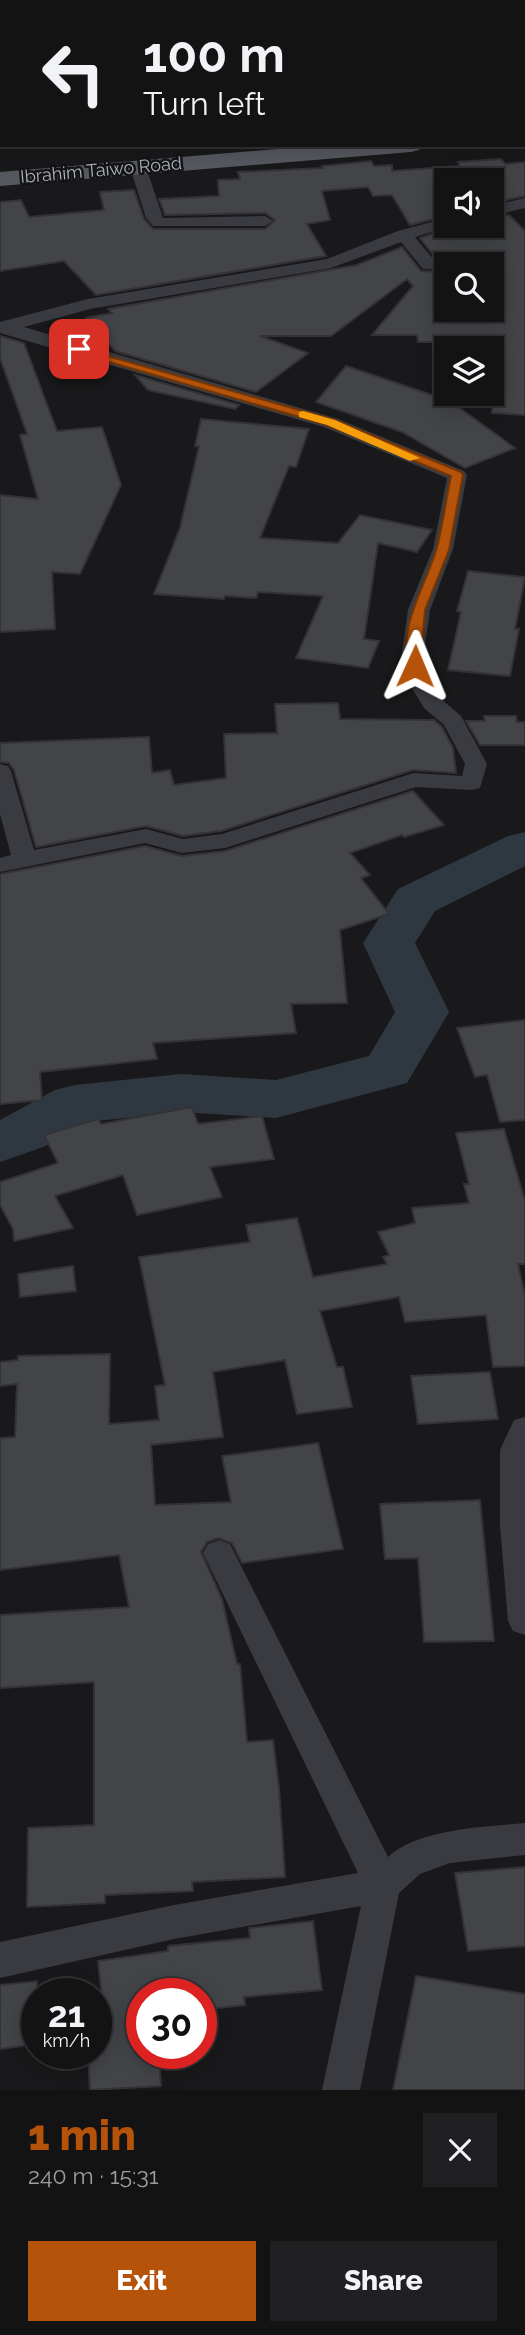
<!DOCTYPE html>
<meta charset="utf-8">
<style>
:root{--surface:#131314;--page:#202022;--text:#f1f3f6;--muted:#9d9ea0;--line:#323234;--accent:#b45309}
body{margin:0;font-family:Raleway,sans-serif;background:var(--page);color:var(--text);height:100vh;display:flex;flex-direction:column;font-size:26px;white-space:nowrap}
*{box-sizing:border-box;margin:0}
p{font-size:23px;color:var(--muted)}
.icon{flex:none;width:38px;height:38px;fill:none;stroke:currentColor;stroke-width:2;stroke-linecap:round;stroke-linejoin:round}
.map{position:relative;height:2090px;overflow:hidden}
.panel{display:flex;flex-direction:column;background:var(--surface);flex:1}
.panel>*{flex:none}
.guide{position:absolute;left:0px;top:0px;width:525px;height:147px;box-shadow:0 4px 18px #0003,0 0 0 2px var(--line);background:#131314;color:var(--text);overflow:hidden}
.controls{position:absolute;left:434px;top:168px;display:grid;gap:14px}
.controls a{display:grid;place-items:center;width:70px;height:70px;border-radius:0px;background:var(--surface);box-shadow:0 4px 18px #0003,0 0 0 2px var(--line);font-size:35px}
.speed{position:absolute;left:21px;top:1978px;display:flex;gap:14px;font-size:35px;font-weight:700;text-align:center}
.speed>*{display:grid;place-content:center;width:91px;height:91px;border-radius:50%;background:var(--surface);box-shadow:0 4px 18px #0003,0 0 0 2px var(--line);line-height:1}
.speed small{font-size:18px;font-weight:400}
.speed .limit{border:10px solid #d22;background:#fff;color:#111}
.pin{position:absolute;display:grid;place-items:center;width:60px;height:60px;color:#fff;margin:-30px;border-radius:14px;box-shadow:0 4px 10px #0006}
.me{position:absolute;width:77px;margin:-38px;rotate:1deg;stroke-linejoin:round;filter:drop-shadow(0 0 5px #0008)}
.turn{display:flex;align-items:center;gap:24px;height:147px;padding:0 28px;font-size:32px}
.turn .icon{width:91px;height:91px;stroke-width:2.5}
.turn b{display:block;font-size:49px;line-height:60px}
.round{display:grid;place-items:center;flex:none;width:74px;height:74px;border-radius:0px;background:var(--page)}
.head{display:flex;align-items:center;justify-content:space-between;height:119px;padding:0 28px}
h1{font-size:42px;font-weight:800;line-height:52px;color:var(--accent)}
.button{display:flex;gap:14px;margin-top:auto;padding:14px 28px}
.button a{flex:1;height:80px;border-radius:0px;background:var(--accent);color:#fff;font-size:28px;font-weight:800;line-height:80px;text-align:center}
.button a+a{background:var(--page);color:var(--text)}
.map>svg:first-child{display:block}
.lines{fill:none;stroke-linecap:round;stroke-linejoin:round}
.river{fill:#2f3840;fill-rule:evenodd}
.building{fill:#434448;stroke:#333337;stroke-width:2}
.street{fill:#3a3b40;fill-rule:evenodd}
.primary{fill:#56585f;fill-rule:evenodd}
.route{fill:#b45309;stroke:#753606;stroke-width:2}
.slow{fill:#f59e0b}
.labels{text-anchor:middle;stroke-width:5;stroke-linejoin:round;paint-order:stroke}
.far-street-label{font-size:18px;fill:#abb0bb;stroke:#141416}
</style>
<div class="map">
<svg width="525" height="2090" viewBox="0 0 525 2090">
<rect width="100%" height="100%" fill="#19191b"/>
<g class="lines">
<path class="river" d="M525 832V866L435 911 415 943 449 1012 407 1083 276 1118 181 1112 87 1122 46 1146 0 1162V1120L55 1090 75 1085 181 1074 276 1080 369 1056 395 1012 363 943 398 889 508 836Z"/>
</g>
<g class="building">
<path d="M501 159 505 164 525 162V196L492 203V180H446V216L410 225 392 195 373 196 368 187 322 191 330 220 307 224 326 256 96 295 64 261 0 271V202L21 200 29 217 104 210 100 192 134 190 144 219 153 229H265L275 220 265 213 165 215 159 199 219 196 218 180 240 179 238 172 323 168 322 166 371 161 374 166 392 165V171L460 166 458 162Z"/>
<path d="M509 215 525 231V415L492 413V348H444V342H418L417 335H372L413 286 407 279 331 336H260L308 353 256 392 115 351 86 318 112 313 108 309 357 265 402 247 421 271 446 272V310H492V264H457L452 258 435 257 420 238 455 226H492V218Z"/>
<path d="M0 336 24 343 57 431 102 427 121 485 80 574 52 572 55 629 0 632V495L38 499 20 435 27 434 0 358Z"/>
<path d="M346 366 450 401 515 448 465 468 402 432 316 402Z"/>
<path d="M135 375 239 405 235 409 148 390Z"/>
<path d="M201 419 309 429 296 467 289 466 260 538 338 543 360 515 432 530 417 552 378 543 364 639 379 641 368 668 296 658 323 596 258 592 256 598 225 596 224 599 154 594 180 528 199 446H195Z"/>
<path d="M468 571 525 577 515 629H519L510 676 448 670 461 612 457 611Z"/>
<path d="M338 703 340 719 434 720 442 727 453 748 456 773 413 770 221 831 183 836 146 826 36 847 14 770 9 763 0 762V743L149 737 152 773 170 770 174 785 226 778 224 734 277 733 275 704Z"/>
<path d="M484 716H516L517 722H525V745H480L466 721H485Z"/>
<path d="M413 791 444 825 404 837 402 835 350 853 370 875 361 878 389 914 340 930 347 1003 291 1004 296 1033 153 1043 157 1059 40 1072 42 1100 0 1104V874L145 846 182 856 225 851Z"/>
<path d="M525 1020V1120L500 1122 487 1075 475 1077 457 1028Z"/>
<path d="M192 1107 198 1124 262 1116 274 1159 210 1167 222 1197 137 1215 123 1175 55 1196 73 1228 14 1241 13 1229 0 1205V1182L58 1163 44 1135 98 1119 101 1124Z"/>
<path d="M504 1129 525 1201V1264H518L525 1295V1366L493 1367 486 1315 405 1322 399 1297 320 1311 337 1367H343L352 1407 297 1414 285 1360 213 1372 223 1437 151 1445 155 1505 231 1502 222 1456 318 1443 343 1549 242 1563 232 1543 218 1538 207 1542 201 1552 222 1599 237 1664H240L247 1742 273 1740 279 1787 285 1877 192 1882 193 1891 105 1895V1903L27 1907 28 1828 94 1825V1682L0 1688V1615L129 1607 119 1555 0 1570V1438L15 1437 17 1384 0 1386V1362L18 1360V1356L110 1354 109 1424 159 1420 155 1386 165 1385 139 1257 250 1242 246 1225 297 1218 313 1277 387 1264 383 1257 389 1255 378 1232 415 1223 412 1208 469 1203 464 1184H469L456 1133Z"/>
<path d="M73 1266 76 1291 20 1297 18 1274Z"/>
<path d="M490 1372 498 1419 418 1424 411 1376Z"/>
<path d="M480 1500 494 1641 424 1642 418 1558 385 1559 380 1504Z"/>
<path d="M525 1867V1946L468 1951 455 1873Z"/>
<path d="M313 1921 322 1990 244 1997 245 2005 201 2010V1993H142V2053H159L161 2086 90 2090 88 2053H96V2029L105 2028 98 1961 168 1951V1946L250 1938 249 1928Z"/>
<path d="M416 1976 525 1994V2090H393Z"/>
<path d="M37 1981V2044L0 2049V1985Z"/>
</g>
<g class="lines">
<g class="street">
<path d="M199 0H213L214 2H200Z"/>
<path d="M367 0H381L382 2H368Z"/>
<rect x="523" y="19" width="2" height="8"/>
<path d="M0 73H2L0 82Z"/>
<path d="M138 162 146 167 163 218 265 216 273 221 265 226H153L146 218 130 167Z"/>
<path d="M525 198V208L492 216V206Z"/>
<path d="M446 218V226H452L415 237 434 260 452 261 454 264H446V270L423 269 401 242 331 268 90 309 24 327 338 419 464 471 467 475 453 549 430 610 424 652 429 680 441 699 461 716 487 764 480 788 472 790 416 787 225 848 182 853 145 843 0 872V858L11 855 0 814V764L8 766 11 771 34 850 146 829 183 839 222 834 414 773 462 776 465 764 444 725 424 708 407 680 402 652 408 610 433 549 447 478 324 427 0 333V322L88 299 327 259 398 231Z"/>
<path d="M525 1417V1635L513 1631 508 1621 500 1526V1450L514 1420Z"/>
<path d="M219 1540 230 1544 388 1857C418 1829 485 1827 525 1823V1855L450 1863 420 1874 399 1893 360 2090H322L361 1906 174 1939 0 1978V1942L174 1905 358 1873 203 1553 208 1544Z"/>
</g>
<g class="primary">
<rect x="523" y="118" width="2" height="14"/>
<path d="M325 145H422L419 150 411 152 0 186V172Z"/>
</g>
</g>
<path class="route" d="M75 347 335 420 461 472 463 475 449 550 425 610 420 668H411C394 632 428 582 437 547 443 524 446 500 451 476L327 425 75 352Z"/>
<path class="slow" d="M303 411 335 420 420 458 410 461 327 425 299 417V412Z"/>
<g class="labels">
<g class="far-street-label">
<text transform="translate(101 170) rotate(-5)" y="6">Ibrahim Taiwo Road</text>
</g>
</g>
</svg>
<div class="controls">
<a><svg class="icon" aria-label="sound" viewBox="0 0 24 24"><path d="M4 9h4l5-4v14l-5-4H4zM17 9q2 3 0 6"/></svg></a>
<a><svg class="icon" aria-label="search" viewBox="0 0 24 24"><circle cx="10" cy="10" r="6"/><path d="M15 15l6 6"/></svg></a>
<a><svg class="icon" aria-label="layers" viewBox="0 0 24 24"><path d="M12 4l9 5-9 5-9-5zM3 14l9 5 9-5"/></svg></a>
</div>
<div class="speed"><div>21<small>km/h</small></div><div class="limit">30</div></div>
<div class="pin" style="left:79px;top:349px;background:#d93025"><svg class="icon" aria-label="arrive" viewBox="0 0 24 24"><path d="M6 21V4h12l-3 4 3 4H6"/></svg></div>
<svg class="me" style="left:415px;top:666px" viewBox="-20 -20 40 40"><path d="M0-17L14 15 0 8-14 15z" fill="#b45309" stroke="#fff" stroke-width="4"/></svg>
<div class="guide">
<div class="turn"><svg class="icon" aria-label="left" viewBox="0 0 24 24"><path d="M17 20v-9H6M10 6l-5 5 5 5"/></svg><div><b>100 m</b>Turn left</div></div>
</div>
</div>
<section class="panel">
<div class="head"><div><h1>1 min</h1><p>240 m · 15:31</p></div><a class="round"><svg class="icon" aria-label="close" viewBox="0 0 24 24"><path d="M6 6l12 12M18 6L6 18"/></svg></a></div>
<div class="button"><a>Exit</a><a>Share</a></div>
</section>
